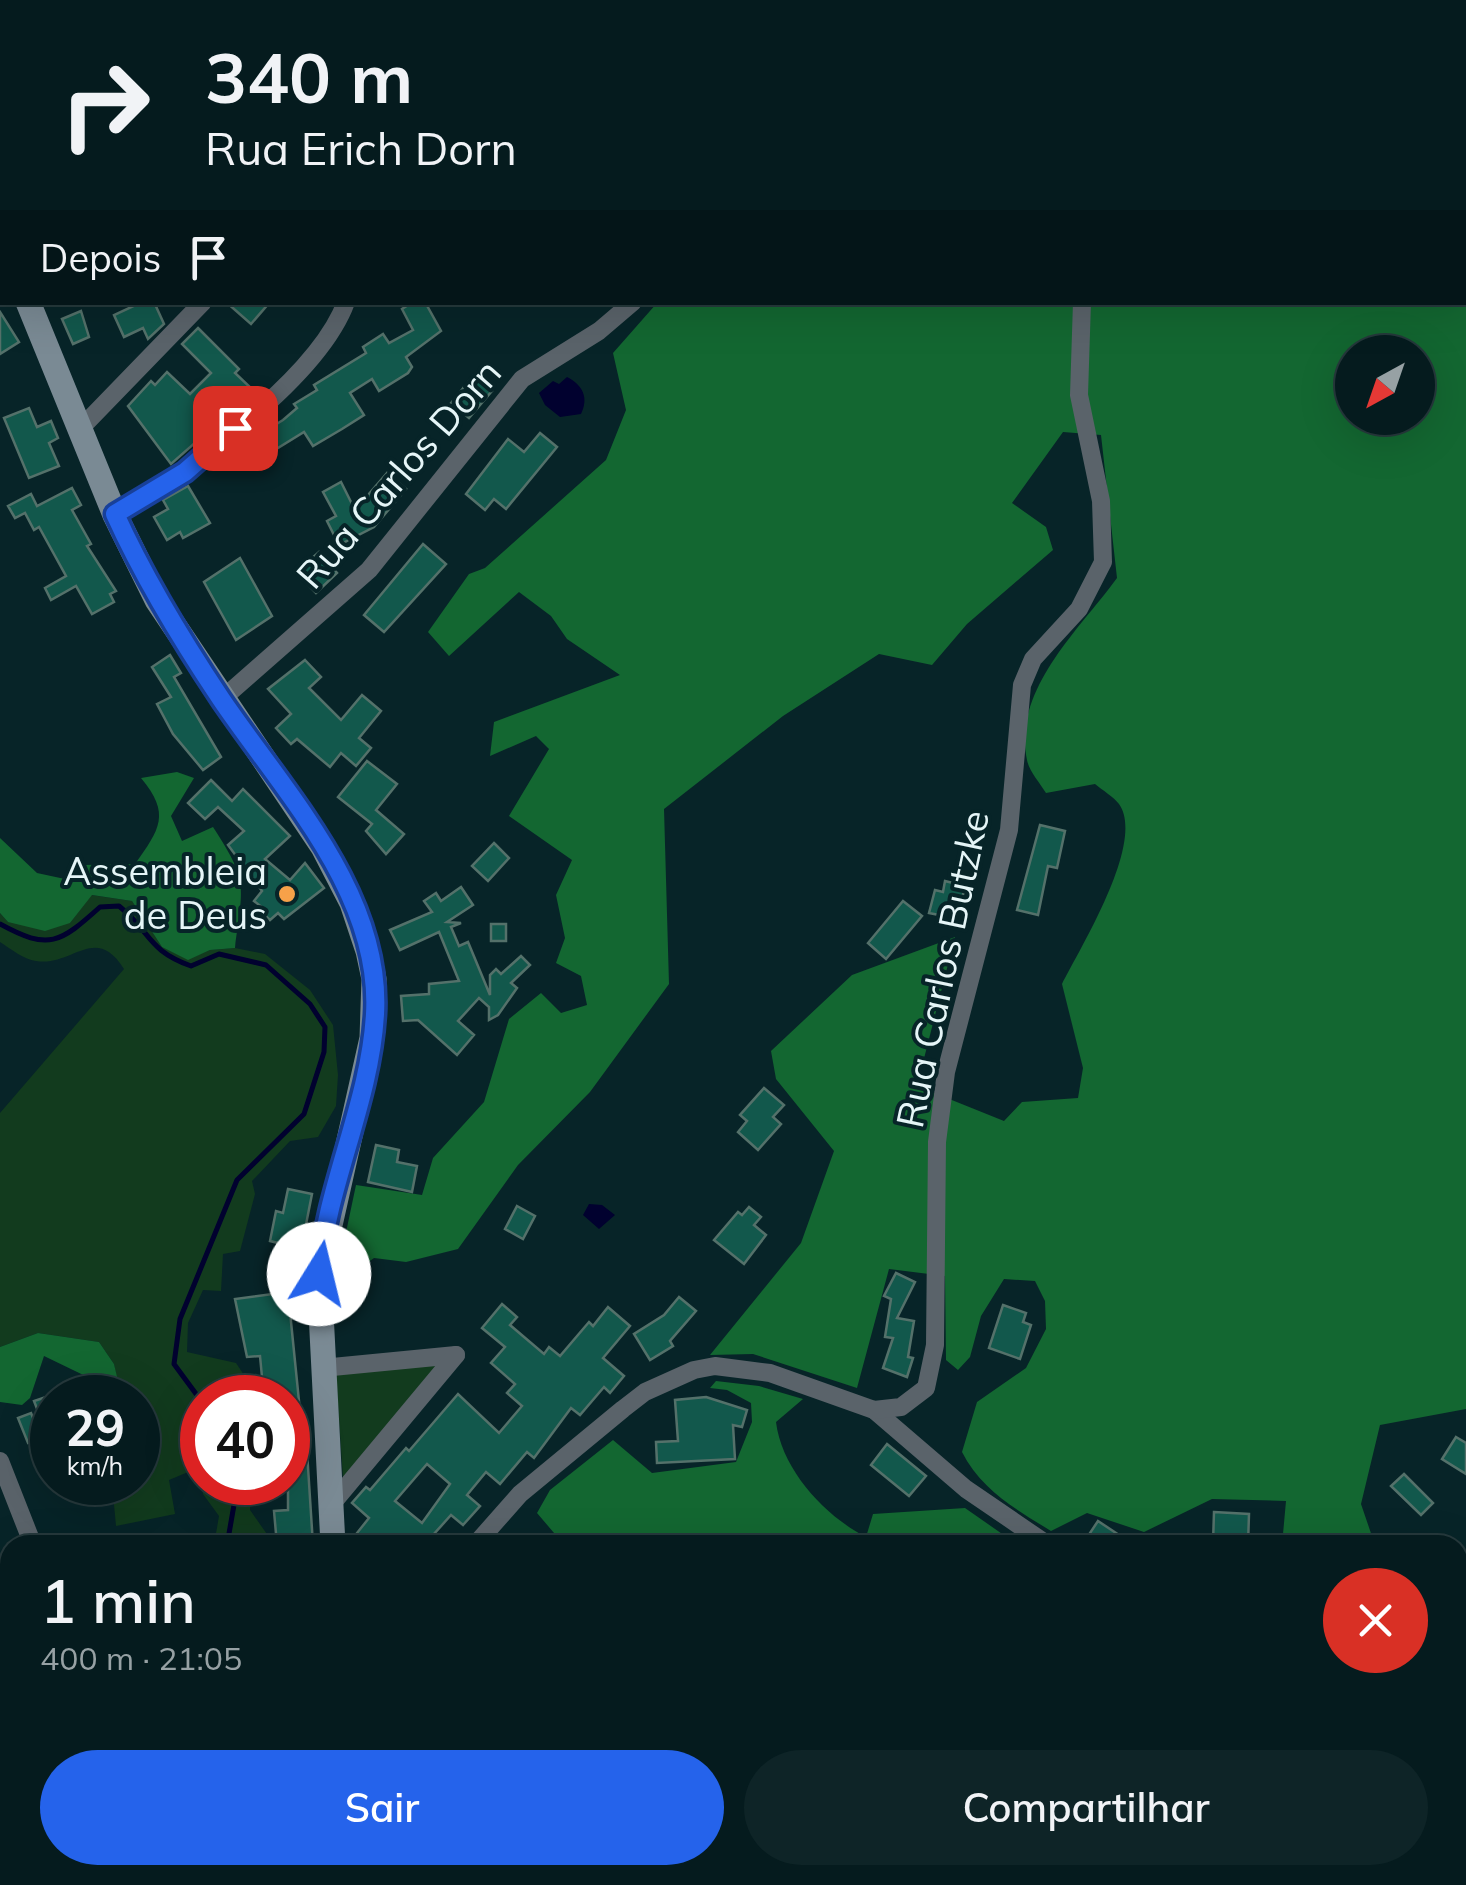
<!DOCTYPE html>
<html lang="pt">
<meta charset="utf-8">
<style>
:root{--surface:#051b1e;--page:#0e2427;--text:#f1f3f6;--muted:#97a1a4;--line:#26393c;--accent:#2563eb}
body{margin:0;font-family:Mulish,sans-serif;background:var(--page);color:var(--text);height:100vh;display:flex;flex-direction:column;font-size:38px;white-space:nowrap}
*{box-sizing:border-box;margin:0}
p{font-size:32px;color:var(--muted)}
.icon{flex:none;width:55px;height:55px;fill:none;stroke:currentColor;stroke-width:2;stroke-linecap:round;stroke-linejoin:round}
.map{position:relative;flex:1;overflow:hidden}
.panel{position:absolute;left:0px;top:1535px;width:1468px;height:350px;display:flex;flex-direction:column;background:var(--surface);border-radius:30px 30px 0 0;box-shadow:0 10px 40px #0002,0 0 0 2px var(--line)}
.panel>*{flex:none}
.hud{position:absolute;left:0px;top:0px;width:1468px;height:305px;box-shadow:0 10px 40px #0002,0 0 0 2px var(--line);background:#051b1e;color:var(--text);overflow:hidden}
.needle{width:65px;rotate:220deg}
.controls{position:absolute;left:1335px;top:335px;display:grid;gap:20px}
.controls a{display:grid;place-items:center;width:100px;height:100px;border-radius:50%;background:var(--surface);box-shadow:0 10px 40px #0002,0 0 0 2px var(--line);font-size:50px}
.speed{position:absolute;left:30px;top:1375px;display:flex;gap:20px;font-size:50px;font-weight:700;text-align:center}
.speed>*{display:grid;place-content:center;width:130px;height:130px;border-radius:50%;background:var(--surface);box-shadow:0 10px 40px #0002,0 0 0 2px var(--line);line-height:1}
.speed small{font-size:25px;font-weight:400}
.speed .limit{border:15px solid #d22;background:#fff;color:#111}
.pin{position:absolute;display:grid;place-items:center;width:85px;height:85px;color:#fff;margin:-42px;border-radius:20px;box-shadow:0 5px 15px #0006}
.me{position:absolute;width:110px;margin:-55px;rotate:9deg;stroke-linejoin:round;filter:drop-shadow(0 0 8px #0008)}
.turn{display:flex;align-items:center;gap:35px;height:210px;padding:0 40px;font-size:45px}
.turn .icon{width:130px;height:130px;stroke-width:2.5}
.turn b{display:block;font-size:70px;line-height:85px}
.then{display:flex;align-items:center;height:95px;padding:0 40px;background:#0003;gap:20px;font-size:38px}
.round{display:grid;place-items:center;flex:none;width:105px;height:105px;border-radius:52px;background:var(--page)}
.overview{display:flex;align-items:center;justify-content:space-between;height:170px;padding:0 40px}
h1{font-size:60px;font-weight:600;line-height:75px}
.action{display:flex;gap:20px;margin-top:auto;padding:20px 40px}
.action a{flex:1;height:115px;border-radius:60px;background:var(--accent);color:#fff;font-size:40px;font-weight:600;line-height:115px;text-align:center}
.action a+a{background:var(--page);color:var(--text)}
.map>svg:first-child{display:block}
.green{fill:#123b1e}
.forest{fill:#136731;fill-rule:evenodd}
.water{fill:#01012f}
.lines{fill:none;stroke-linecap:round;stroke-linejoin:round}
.stream{stroke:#01012f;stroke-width:5}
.building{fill:#12584c;stroke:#54716a;stroke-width:2.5;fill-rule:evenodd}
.street{stroke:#5a636a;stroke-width:18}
.secondary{stroke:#7a8a94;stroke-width:25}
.route-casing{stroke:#184099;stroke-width:25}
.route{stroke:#2563eb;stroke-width:18}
.poi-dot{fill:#f7a149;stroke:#072428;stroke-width:4}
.labels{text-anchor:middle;stroke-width:8;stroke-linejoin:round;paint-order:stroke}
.street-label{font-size:38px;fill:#e5f5f7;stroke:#072428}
.poi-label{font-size:38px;fill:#e5f5f7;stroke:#072428;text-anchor:end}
</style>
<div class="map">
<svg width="1466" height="1885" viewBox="0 0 1466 1885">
<rect width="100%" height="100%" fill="#072428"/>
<g class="green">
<path d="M91 895 132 901 162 947 188 959 210 950 235 948 265 954 310 990 333 1025 338 1075 336 1106 318 1137 290 1141 252 1181 255 1194 240 1251 223 1254 221 1291 203 1290 188 1323 187 1352 236 1363 252 1387 253 1397 202 1398V1482L251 1483 250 1510 269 1537 268 1545H214L219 1516 203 1494 200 1467 169 1480 175 1514 116 1526 112 1483 138 1482V1398L100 1397 104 1385 117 1380 114 1364 99 1342 38 1333 0 1347V1113L124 969C95 923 73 967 36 961 23 959 11 949 0 942V913L8 922 70 923Z"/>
<path d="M438 1364 343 1478 336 1374Z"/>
<path d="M1458 1854 1466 1856V1885H1423L1426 1875H1458Z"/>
</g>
<g class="forest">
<path d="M201 0H442L199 2Z"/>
<path d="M962 0H1466V1409L1380 1425 1361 1504 1375 1545H1282L1286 1501 1212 1499 1144 1532 1087 1513 1051 1531C1017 1510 981 1490 962 1452L977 1402 1026 1368 1046 1329 1045 1301 1035 1281 1004 1279 981 1316 970 1357 958 1370 946 1360 945 1276 889 1269 857 1388 753 1354 710 1355 801 1243 834 1151 776 1079 771 1051 852 975 955 937 917 1086 1004 1121 1022 1102 1078 1098 1083 1068 1062 984C1080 948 1146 842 1119 804 1114 797 1102 790 1095 784L1046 793C1040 783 1029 771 1027 760 1012 690 1080 629 1117 578L1101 435 1063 432 1012 503 1046 527 1053 550 967 624 932 665 879 654 783 716 664 809 669 984 590 1092 518 1165 458 1249 406 1262 374 1258 349 1276 341 1256 356 1185 422 1195 433 1158 484 1102 509 1019 541 993 561 1013 587 1005 581 976 556 963 565 938 556 895 572 860 509 816 549 749 536 736 490 756 494 722 620 675 567 639 551 616 519 592 449 656 428 632 469 574 485 568 606 460 626 410 613 353 657 303 1465 302V2ZM1352 352H1418V418H1352Z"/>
<path d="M177 772 194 778 171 816 182 841 213 827C249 882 243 885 235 948L210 950 188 960 162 947 132 901 92 895 70 923 45 931 8 922 0 913V838L37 873 65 879 84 865 135 864C160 829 171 814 141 778Z"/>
<path d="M38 1333 99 1342 114 1364 118 1381 104 1385 44 1356 30 1398 22 1405 0 1402V1347Z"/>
<path d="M716 1381 759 1386 803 1399 776 1422C782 1470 825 1516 866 1537L873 1514 965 1508 1018 1545H558L560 1540 537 1513 550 1490 613 1440 652 1473 736 1462 752 1422 751 1403 727 1390 710 1388Z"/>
<path d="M1458 1589 1466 1595V1828L1458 1825Z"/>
<path d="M432 1875H887L877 1885H437Z"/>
<path d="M1074 1875H1124L1135 1885H1061Z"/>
<path d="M1253 1875H1389L1381 1885H1257Z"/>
</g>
<g class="water">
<path d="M567 377C583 385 589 398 581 414L560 417 545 405 539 393 553 381 559 384Z"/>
<path d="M589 1204 602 1205 615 1215 599 1229 583 1215Z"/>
</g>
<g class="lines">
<g class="stream">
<path d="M0 924C49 951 60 943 100 907L119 906C152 933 147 950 191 966L219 954 266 965 310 1004 325 1027 324 1052 304 1114 237 1180 180 1319 174 1364 202 1402"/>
<path d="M227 1545 238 1482"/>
<path d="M175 1875V1885"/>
</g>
</g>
<g class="building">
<path d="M142 302H154L164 324 148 339 143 328 124 337 114 315Z"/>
<path d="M226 302H270L251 324Z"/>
<path d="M413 302H425L441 331 406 357 412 367 408 373 379 391 372 379 350 393 364 415 342 429 313 446 304 432 247 467 236 449 283 420 297 408 294 404 317 390 314 385 366 353 363 347 383 334 389 343 413 330 402 309Z"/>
<path d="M81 311 89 337 73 344 62 319Z"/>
<path d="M0 312 19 342 0 354Z"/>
<path d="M198 328 239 369 235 373 254 391 171 464 128 406 151 381 155 385 167 372 190 394 211 373 182 344Z"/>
<path d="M473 376 492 391 469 418 451 403Z"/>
<path d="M29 408 37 427 51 421 58 438 49 443 59 466 29 478 4 418Z"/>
<path d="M540 433 557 447 506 509 494 499 485 510 466 494 508 439 524 452Z"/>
<path d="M387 473 406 489 374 527 339 545 327 521 336 516 323 492 341 482 355 510Z"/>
<path d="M188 486 210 523 183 538 180 532 167 540 154 517 168 509 163 500Z"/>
<path d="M72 488 81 505 72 510 91 544 87 546 116 591 110 594 114 602 92 614 76 586 51 600 45 588 66 576 39 527 34 530 25 513 15 518 8 506 31 494 37 506Z"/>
<path d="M423 544 446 564 384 632 364 615Z"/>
<path d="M319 552 337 573 316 593 296 572Z"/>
<path d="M240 558 272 616 236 640 204 582Z"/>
<path d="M170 655 181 673 174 677 221 757 203 770 173 734 157 704 171 697 152 667Z"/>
<path d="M305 660 321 677 309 688 341 720 362 695 381 711 359 738 371 748 356 766 341 753 330 767 297 739 291 744 276 728 291 714 268 689Z"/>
<path d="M367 761 397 784 376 810 404 834 386 854 366 831 372 824 338 797Z"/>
<path d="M211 780 232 801 243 789 290 836 265 859 290 880 305 863 324 888 284 919 278 913 270 920 260 911 263 908 254 901 262 891 228 845 244 831 218 807 205 819 188 803Z"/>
<path d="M1040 825 1065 831 1057 868 1048 866 1038 915 1017 910Z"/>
<path d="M494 843 509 858 488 881 472 866Z"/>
<path d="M945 881 965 886 959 912 945 909 944 916 929 913 935 890 943 892Z"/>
<path d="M461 887 473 905 447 922 461 923 451 927 459 946 468 942 490 995V975L496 969 501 974 521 956 530 965 511 983 517 988 498 1015 489 1020V1007L479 998 458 1021 474 1035 457 1055 418 1020 403 1021 401 996 429 994V984L459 981 439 932 400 950 390 930 432 912 424 901 436 893 441 901Z"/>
<path d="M903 901 922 916 886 959 868 943Z"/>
<rect x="491" y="924" width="15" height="17"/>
<path d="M764 1088 784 1105 773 1117 781 1124 758 1150 738 1132 747 1121 740 1115Z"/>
<path d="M376 1145 399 1150 397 1162 417 1166 412 1192 368 1182Z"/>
<path d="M288 1189 312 1194 299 1260 275 1255 278 1243 270 1241 276 1211 283 1213Z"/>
<path d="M517 1206 535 1216 523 1239 505 1229Z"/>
<path d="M749 1207 761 1217 754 1225 766 1235 744 1264 714 1240 738 1212 742 1215Z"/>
<path d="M896 1273 915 1282 897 1318 914 1321 908 1357 913 1358 907 1377 883 1368 893 1338 885 1337 891 1299 884 1296Z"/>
<path d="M288 1292 301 1421 305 1420 313 1545H277L274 1511 288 1510V1398H264L260 1356 247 1357 235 1299Z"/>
<path d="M679 1297 696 1311 670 1341 673 1346 650 1360 634 1334 664 1315Z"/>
<path d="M502 1304 517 1317 510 1325 544 1354 549 1347 560 1356 589 1322 593 1326 608 1307 630 1326 603 1358 624 1376 610 1393 604 1387 580 1415 571 1408 534 1458 527 1452 500 1484 486 1472 467 1495 480 1506 463 1525 451 1515 434 1534 447 1545H370L357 1533 369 1518 352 1503 366 1487 370 1490 406 1448 409 1451 458 1394 499 1433 522 1406 507 1393 515 1384 491 1363 505 1347 482 1328ZM427 1464 450 1484 422 1523 395 1501Z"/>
<path d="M1003 1305 1026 1313 1023 1322 1031 1325 1020 1359 989 1348Z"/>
<path d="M52 1395V1415L41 1419 34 1401Z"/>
<path d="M706 1397 747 1410 742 1427 733 1425 735 1459 657 1463 656 1442 678 1441 675 1400Z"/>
<path d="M31 1413 41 1438 28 1443 18 1418Z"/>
<path d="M1456 1437 1466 1443V1474L1442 1459Z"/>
<path d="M887 1444 926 1476 909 1496 871 1465Z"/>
<path d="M1404 1474 1433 1503 1421 1515 1391 1486Z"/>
<path d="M1214 1512 1249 1514 1248 1545 1213 1543Z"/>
<path d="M1098 1521 1134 1545H1096L1086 1539Z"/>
</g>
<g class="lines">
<g class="street">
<path d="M455 2V1"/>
<path d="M773 2 774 0"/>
<path d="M1465 176H1466"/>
<path d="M79 430 203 302"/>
<path d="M115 515C185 473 318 379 346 302"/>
<path d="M221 700 369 570 522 379 599 331 633 302"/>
<path d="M322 1368 456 1355"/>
<path d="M874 1410 966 1489 1048 1545"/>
<path d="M0 1461 33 1545"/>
<path d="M331 1505 456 1355"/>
<path d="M475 1545 520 1494 623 1409 645 1392 694 1370 715 1366 770 1373 874 1410 901 1407 926 1388 935 1345 937 1142 946 1072 1009 830 1022 685 1033 659 1079 609 1103 562 1101 501 1079 395 1082 302"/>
<path d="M1458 1584 1466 1582"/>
<path d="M136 1875 145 1885"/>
<path d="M922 1885 923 1875"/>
</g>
<g class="secondary">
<path d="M0 233 2 239"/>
<path d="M28 302 115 515 157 600 323 847 352 903 368 951 374 979 372 1038 319 1274 333 1545"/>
<path d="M350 1875 351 1885"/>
</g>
</g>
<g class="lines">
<defs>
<path id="route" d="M235 428 185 472 115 514C145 580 181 639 221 699 284 792 382 894 375 1014 370 1103 326 1186 319 1274"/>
</defs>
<use href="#route" class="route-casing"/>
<use href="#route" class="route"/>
</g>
<circle class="poi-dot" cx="287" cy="894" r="10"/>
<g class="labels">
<g class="street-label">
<text transform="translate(399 474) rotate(-49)" y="13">Rua Carlos Dorn</text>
<text transform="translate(943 969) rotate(-78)" y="13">Rua Carlos Butzke</text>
</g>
<g class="poi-label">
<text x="267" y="885">Assembleia<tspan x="267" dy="44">de Deus</tspan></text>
</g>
</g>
</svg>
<div class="controls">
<a><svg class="needle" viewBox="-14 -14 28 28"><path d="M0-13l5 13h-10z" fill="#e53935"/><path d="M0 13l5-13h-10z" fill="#97a1a4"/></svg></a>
</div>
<div class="speed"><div>29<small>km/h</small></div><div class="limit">40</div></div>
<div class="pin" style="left:235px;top:428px;background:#d93025"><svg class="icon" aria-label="arrive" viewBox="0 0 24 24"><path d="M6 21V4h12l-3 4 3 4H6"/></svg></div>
<svg class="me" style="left:319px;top:1274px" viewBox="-20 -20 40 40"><circle r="19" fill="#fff"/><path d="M0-13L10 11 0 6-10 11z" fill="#2563eb"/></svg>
<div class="hud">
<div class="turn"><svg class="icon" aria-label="right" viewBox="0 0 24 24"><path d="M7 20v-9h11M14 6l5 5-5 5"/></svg><div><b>340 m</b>Rua Erich Dorn</div></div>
<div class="then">Depois<svg class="icon" aria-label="arrive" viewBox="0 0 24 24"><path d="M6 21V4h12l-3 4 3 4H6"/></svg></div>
</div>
<section class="panel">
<div class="overview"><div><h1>1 min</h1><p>400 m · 21:05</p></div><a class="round" style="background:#d93025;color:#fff"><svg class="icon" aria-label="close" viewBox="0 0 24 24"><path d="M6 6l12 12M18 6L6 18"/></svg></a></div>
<div class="action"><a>Sair</a><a>Compartilhar</a></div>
</section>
</div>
